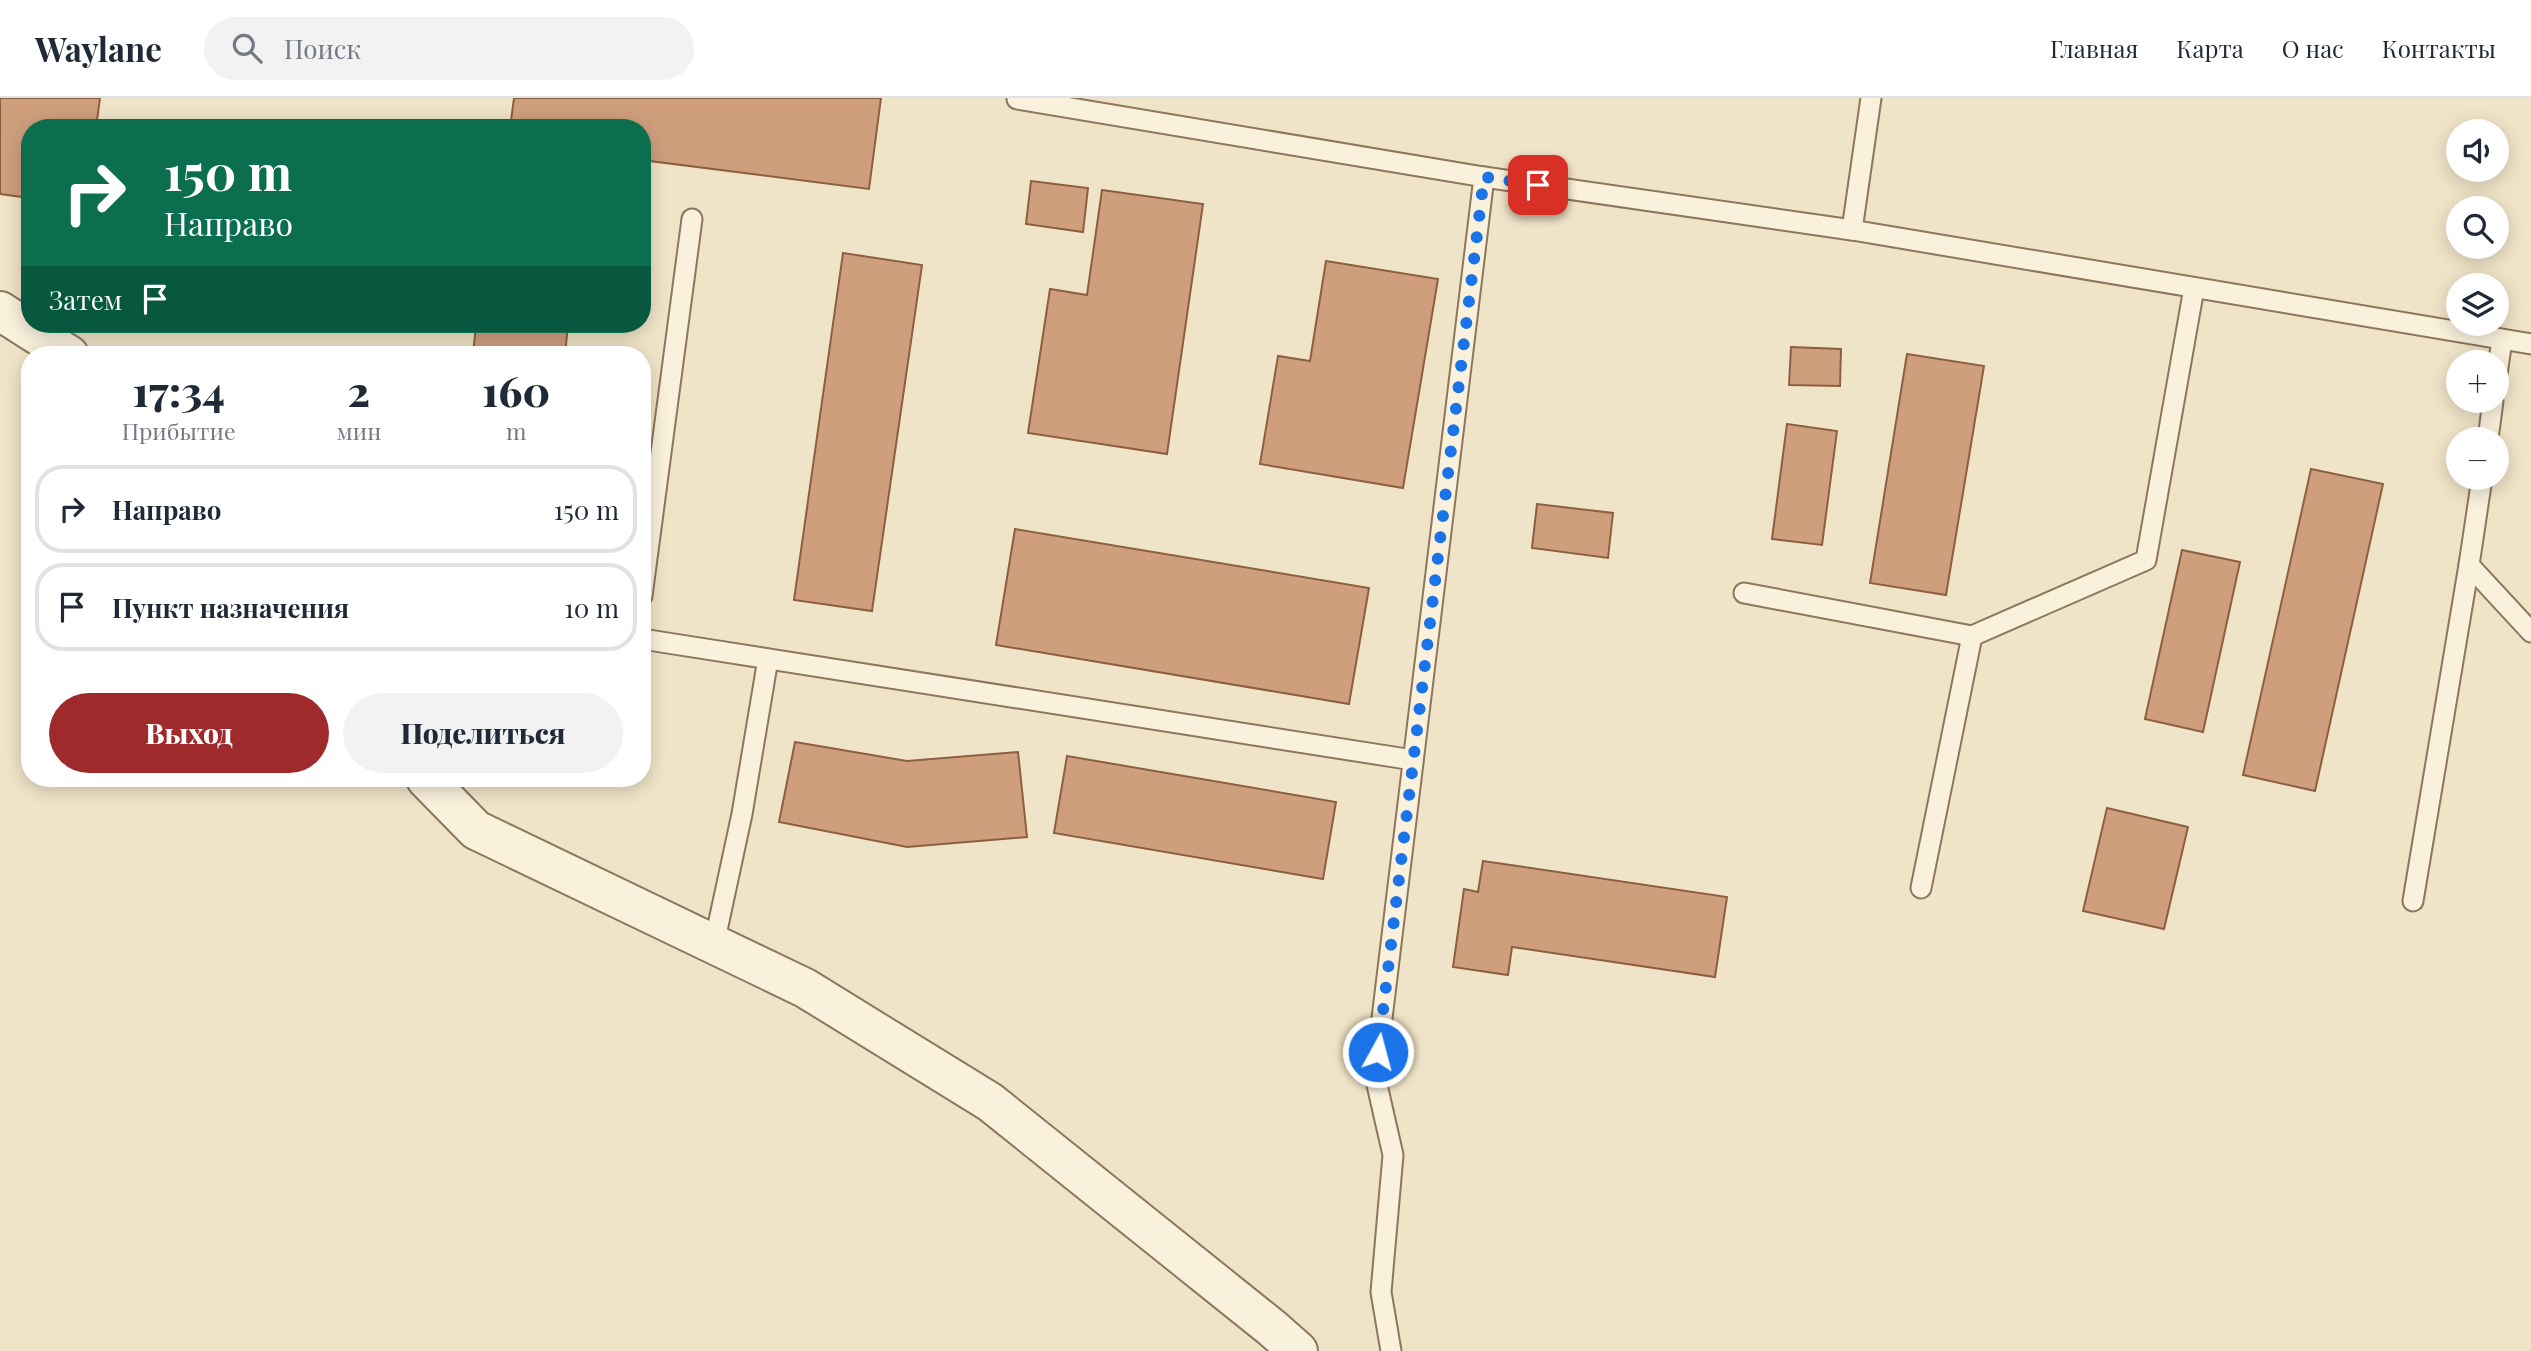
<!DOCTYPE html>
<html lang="ru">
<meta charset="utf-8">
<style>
:root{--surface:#fff;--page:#f2f2f3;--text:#1f2937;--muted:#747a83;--line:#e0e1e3;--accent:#9e2a2b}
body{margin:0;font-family:"Playfair Display",serif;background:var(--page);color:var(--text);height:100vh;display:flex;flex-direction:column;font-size:26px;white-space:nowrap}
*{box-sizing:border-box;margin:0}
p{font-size:23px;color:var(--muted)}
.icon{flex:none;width:38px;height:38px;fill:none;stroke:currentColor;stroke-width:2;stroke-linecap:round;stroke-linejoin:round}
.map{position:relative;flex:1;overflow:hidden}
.drawer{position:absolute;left:21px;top:248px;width:630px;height:441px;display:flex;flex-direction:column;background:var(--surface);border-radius:28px;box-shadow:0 4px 18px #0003}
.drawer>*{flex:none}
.banner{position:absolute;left:21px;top:21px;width:630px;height:214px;border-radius:28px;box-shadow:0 4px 18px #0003;background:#0b6e4f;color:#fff;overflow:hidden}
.fabs{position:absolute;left:2446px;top:21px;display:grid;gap:14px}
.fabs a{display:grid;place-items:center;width:63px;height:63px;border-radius:50%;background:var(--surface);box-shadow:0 4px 18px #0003;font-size:35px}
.pin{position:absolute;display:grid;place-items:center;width:60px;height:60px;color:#fff;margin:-30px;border-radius:14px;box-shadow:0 4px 10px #0006}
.me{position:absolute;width:77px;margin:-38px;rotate:7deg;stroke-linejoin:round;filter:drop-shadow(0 0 5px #0008)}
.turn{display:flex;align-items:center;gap:24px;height:147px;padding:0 28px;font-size:32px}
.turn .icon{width:91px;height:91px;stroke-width:2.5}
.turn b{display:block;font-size:49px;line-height:60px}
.then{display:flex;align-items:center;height:66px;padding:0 28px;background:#0003;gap:14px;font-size:26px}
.eta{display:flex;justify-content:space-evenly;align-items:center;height:119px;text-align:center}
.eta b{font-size:42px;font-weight:800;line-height:49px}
.primary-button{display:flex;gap:14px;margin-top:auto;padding:14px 28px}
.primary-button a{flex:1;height:80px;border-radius:42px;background:var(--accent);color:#fff;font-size:28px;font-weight:800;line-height:80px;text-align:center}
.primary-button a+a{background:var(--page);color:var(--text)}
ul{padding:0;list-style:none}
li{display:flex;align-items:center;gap:21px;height:88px;margin:0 14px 10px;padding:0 14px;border:4px solid var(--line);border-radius:28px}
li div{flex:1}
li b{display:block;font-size:26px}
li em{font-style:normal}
header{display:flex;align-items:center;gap:42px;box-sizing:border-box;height:98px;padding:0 35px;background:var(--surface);border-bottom:2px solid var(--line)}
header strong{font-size:33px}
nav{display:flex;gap:38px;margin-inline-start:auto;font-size:24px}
.search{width:490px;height:63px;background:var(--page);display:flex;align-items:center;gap:18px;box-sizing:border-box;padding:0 24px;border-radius:38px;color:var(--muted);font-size:26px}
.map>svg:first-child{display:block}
.building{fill:#cf9f7d;stroke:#8d5f41;stroke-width:2}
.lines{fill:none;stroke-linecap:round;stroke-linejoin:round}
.service-casing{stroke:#8d765c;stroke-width:23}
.tertiary-casing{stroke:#8d765c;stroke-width:42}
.service{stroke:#faf1dc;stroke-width:19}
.tertiary{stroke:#faf1dc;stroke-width:38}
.route{stroke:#1a73e8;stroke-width:12;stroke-dasharray:0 21.6}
</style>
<header>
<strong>Waylane</strong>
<div class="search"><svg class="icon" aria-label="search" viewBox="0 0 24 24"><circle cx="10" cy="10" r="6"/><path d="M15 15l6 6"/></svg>Поиск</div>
<nav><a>Главная</a><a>Карта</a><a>О нас</a><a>Контакты</a></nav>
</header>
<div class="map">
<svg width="2531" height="1253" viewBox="0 0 2531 1253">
<rect width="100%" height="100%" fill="#f0e4c8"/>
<g class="building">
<path d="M0 0H100L96 30H30V100L0 96Z"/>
<path d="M514 0H881L869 91 642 62V30H510Z"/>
<path d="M1031 83 1088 90 1083 134 1026 126Z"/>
<path d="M1102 92 1203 106 1167 356 1028 335 1050 191 1087 197Z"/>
<path d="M843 155 922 167 872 513 794 502Z"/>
<path d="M1326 163 1438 181 1403 390 1260 366 1278 258 1310 263Z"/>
<path d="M476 226H568L565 257H473Z"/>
<path d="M1791 249 1841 251 1840 288 1789 287Z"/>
<path d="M1907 256 1984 268 1946 497 1870 485Z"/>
<path d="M1787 326 1837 333 1822 447 1772 441Z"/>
<path d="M2311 371 2383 386 2315 693 2243 677Z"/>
<path d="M1537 406 1613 415 1608 460 1532 450Z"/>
<path d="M1015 431 1369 490 1349 606 996 547Z"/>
<path d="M2182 452 2240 464 2203 634 2145 621Z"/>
<path d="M795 644 907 663 1018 654 1027 739 907 749 779 724Z"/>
<path d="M1067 658 1336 704 1323 781 1054 735Z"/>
<path d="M2107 710 2188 729 2164 831 2083 813Z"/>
<path d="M1483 763 1727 799 1715 879 1512 849 1508 877 1453 869 1464 791 1478 794Z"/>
</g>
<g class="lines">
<defs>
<g id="service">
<path d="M1017 1 1484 79 1375 978 1393 1057 1381 1194 1391 1253"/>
<path d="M1484 79 1852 132 2531 246"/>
<path d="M1852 132 1871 0"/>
<path d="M2497 276 2502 242"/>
<path d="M2488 341 2493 303"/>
<path d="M2482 380 2469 467 2531 534"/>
<path d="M1744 495 1972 538 2146 462 2194 190"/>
<path d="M642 498 692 121"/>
<path d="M642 541 1413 662"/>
<path d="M1921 790 1972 538"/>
<path d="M2413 803 2469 467"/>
<path d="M714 846 742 716 768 561"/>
</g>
<g id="tertiary">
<path d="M0 213 69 257"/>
<path d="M426 681 476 732 805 890 990 1004 1272 1230 1298 1253"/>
</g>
</defs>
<use href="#service" class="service-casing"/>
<use href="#tertiary" class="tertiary-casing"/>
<use href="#service" class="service"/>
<use href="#tertiary" class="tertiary"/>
</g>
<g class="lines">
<path class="route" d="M1378 954 1484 79 1538 87"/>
</g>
</svg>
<div class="fabs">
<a><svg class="icon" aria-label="sound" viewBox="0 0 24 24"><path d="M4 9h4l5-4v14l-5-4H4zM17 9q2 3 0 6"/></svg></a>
<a><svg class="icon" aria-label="search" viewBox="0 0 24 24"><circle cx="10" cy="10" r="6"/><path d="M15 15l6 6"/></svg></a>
<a><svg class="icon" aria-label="layers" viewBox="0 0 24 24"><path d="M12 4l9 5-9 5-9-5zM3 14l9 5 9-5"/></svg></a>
<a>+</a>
<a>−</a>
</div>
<div class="pin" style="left:1538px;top:87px;background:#d93025"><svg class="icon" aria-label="arrive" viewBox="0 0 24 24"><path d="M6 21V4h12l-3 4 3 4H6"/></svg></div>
<svg class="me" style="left:1378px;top:954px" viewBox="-20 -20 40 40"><circle r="17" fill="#1a73e8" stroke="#fff" stroke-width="3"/><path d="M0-11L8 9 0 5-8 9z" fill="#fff"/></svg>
<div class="banner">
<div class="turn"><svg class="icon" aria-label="right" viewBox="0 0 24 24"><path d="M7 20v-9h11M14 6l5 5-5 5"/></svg><div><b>150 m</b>Направо</div></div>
<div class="then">Затем<svg class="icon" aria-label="arrive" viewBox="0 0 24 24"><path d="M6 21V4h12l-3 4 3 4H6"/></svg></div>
</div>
<section class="drawer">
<div class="eta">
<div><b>17:34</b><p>Прибытие</p></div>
<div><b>2</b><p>мин</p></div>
<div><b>160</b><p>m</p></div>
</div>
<ul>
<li><svg class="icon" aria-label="right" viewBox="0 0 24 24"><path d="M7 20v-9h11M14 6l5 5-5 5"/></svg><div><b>Направо</b></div><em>150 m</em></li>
<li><svg class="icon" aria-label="arrive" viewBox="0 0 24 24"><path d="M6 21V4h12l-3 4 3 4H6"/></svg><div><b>Пункт назначения</b></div><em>10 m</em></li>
</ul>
<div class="primary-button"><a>Выход</a><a>Поделиться</a></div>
</section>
</div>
